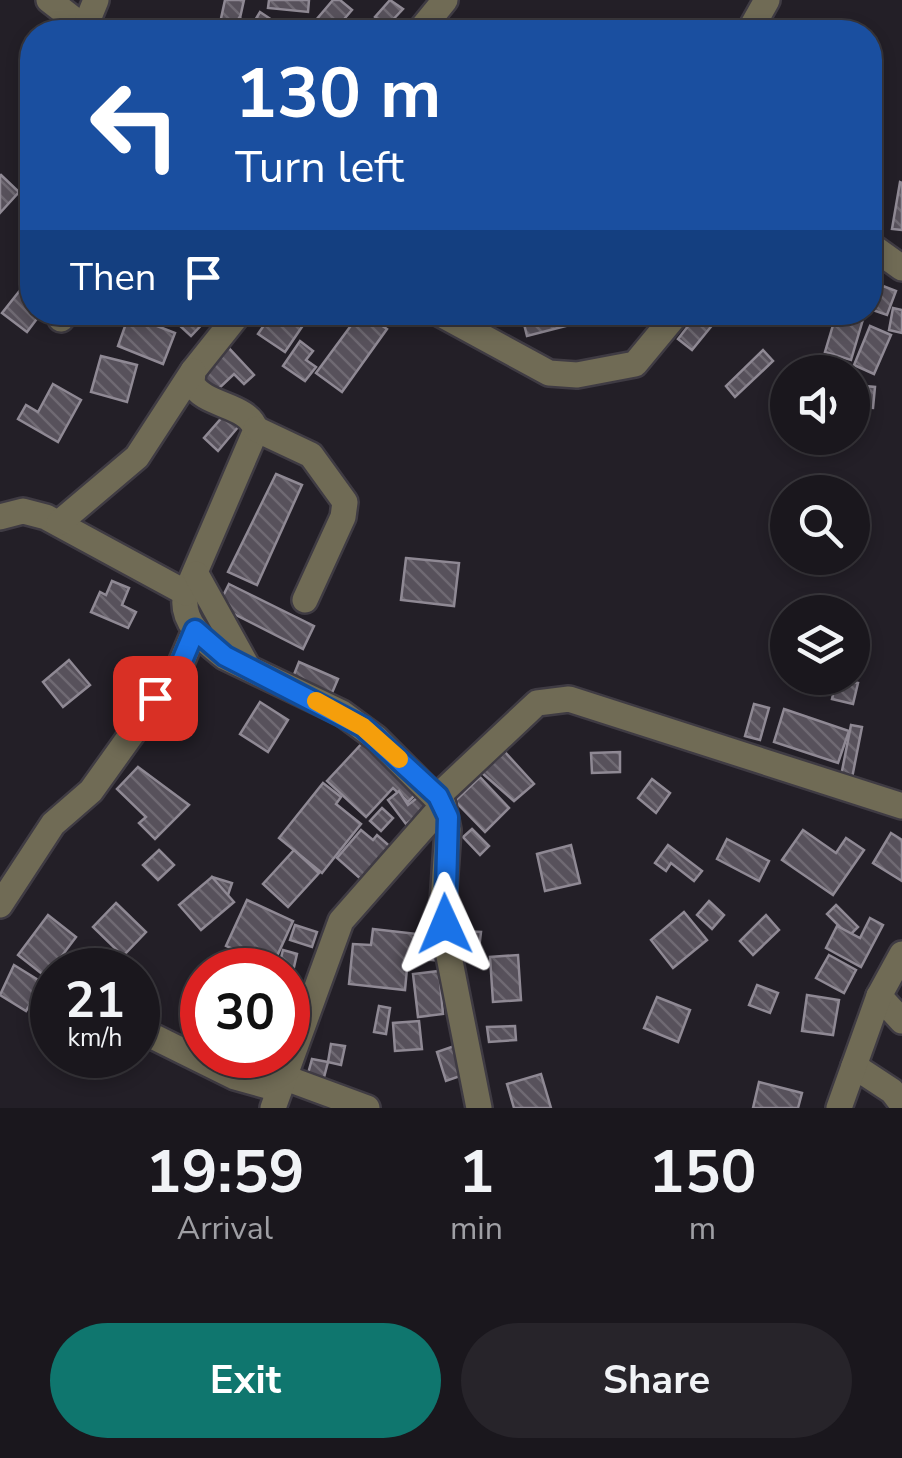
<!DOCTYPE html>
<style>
:root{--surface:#1a171d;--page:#27242a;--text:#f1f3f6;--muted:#9f9fa4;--line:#38363b;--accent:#0f766e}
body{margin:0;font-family:"Nunito Sans",sans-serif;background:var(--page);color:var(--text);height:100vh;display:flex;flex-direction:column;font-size:38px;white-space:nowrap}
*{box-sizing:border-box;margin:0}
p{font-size:32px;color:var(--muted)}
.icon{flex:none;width:55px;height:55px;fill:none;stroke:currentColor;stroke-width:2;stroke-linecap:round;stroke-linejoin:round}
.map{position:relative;height:1108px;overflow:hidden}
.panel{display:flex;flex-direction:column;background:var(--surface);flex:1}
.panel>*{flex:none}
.hud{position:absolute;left:20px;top:20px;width:862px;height:305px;border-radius:40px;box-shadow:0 5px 15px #0003,0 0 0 2px var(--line);background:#1a4fa0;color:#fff;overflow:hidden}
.buttons{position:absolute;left:770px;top:355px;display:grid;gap:20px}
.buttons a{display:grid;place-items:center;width:100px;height:100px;border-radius:50%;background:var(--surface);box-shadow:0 5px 15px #0003,0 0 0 2px var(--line);font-size:50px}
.speed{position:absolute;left:30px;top:948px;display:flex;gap:20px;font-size:50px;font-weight:700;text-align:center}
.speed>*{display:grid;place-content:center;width:130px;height:130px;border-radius:50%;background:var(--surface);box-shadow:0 5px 15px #0003,0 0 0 2px var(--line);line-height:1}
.speed small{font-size:25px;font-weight:400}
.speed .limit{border:15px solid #d22;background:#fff;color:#111}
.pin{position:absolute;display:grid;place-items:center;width:85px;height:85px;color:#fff;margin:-42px;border-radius:20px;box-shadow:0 5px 15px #0006}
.me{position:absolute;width:110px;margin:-55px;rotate:359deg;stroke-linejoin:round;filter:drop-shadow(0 0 8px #0008)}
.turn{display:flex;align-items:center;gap:35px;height:210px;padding:0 50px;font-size:45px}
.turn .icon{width:130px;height:130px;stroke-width:2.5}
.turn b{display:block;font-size:70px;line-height:85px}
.then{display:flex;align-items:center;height:95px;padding:0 50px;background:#0003;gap:20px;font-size:38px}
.eta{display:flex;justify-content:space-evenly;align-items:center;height:170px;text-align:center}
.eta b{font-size:60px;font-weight:700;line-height:70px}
.cta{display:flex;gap:20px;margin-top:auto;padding:20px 50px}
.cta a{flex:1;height:115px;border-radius:60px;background:var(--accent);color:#fff;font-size:40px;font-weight:700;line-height:115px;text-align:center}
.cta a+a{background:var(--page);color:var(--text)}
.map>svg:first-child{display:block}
.building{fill:url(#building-back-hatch);stroke:#8f8994;stroke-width:2.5}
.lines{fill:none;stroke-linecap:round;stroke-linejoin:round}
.minor-casing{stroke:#3f3b43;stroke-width:30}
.minor{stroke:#706b55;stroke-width:25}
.route-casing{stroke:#114b97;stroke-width:25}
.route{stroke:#1a73e8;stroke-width:18}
.slow{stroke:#f59e0b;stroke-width:18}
</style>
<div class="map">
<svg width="902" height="1108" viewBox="0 0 902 1108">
<defs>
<pattern id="building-back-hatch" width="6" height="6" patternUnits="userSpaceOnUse" patternTransform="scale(2.5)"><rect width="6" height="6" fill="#57515b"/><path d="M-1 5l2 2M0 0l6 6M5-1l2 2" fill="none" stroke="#6f6a73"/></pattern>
</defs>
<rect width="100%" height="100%" fill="#231f27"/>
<g class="building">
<path d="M225 0H244L238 27 220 23Z"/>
<path d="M269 0H309L308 12 268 8Z"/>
<path d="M333 0H340L352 10 333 32H317L310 27Z"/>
<path d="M390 0 403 9 386 27 375 17Z"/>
<path d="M260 12 281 26 276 32 254 22Z"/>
<path d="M239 18 269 32H232Z"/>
<path d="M1 175 19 192 0 213V176Z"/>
<path d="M900 182 902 183V230L892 229Z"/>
<path d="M870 281 896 291 887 315 870 309Z"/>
<path d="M21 289 32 298V312H42L27 332 2 313Z"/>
<path d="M893 308 902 310V333L889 330Z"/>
<path d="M165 312H206L210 316 191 336Z"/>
<path d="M273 312H312L285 352 258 334Z"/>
<path d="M361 312 387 329 342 392 316 373Z"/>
<path d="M521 312H578L581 322 527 336Z"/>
<path d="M699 312 714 323 692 350 678 339Z"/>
<path d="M837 312 864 316 851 360 825 352Z"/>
<path d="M129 315 175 333 163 364 118 346Z"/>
<path d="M870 326 891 335 874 374 854 365Z"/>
<path d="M300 341 313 351 306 360 316 367 305 381 283 366Z"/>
<path d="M228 347 254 375 244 384 234 374 214 393 198 376Z"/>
<path d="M763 350 773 361 735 397 726 386Z"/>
<path d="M101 356 137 365 127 402 91 392Z"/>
<path d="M53 384 81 400 58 442 18 419 26 405 38 412Z"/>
<path d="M854 385 875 387 873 408 852 406Z"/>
<path d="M225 414 239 426 218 451 204 438Z"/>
<path d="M276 474 302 485 257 585 228 572Z"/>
<path d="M406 558 459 563 454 606 401 600Z"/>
<path d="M112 581 129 588 122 605 136 612 128 628 91 612 100 592 106 595Z"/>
<path d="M229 584 314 626 303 649 218 606Z"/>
<path d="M69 660 90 685 63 707 43 682Z"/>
<path d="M299 662 338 679 332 693 293 677Z"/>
<path d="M837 678 858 683 853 704 832 699Z"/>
<path d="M260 702 288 720 268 752 240 734Z"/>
<path d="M754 704 769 708 760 740 745 736Z"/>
<path d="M784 709 849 731 838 763 774 742Z"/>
<path d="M851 725 862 727 852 778 841 776Z"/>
<path d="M366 739 420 790 408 802 393 788 366 817 327 781Z"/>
<path d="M505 752 534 784 514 801 482 773Z"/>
<path d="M620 752V772L592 773 591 753Z"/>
<path d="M138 767 189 805 155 839 139 823 146 817 117 789Z"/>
<path d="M480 777 509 808 485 832 455 801Z"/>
<path d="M652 779 670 793 656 813 638 798Z"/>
<path d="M323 783 341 797 336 804 361 824 322 873 279 838Z"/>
<path d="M427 790 435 802 406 824 388 800 399 791 408 805Z"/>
<path d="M382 808 393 818 381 831 370 821Z"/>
<path d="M472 829 489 846 480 855 463 837Z"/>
<path d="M361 830 373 840 377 835 394 850 362 880 337 858Z"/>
<path d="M803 830 836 853 846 838 864 850 833 895 782 860Z"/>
<path d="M891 833 902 840V881L873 863Z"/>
<path d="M727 839 769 861 759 881 717 859Z"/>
<path d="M571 845 580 883 545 891 537 854Z"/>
<path d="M668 845 702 871 694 881 671 863 666 871 655 863Z"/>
<path d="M159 850 174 865 158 880 143 865Z"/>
<path d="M294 850 319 873 288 907 263 884Z"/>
<path d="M212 877 232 883 228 895 208 889Z"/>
<path d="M212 877 234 902 201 930 179 905Z"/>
<path d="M247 900 293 921 272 967 226 946Z"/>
<path d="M709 901 724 915 712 929 697 915Z"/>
<path d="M116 903 146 932 123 956 93 927Z"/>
<path d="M836 905 858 927 849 936 827 914Z"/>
<path d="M684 912 707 940 673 968 651 940Z"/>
<path d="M48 915 76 937 46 977 18 955Z"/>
<path d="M766 915 779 930 753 955 740 941Z"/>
<path d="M870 918 883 925 861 967 826 948 837 926 860 938Z"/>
<path d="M295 925 317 932 312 947 290 940Z"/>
<path d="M373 929 444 937 442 961 408 958 405 990 349 984 353 944 371 945Z"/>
<path d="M460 931 481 932 479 949 457 950Z"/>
<path d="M283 950 297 954 289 989 288 970H278Z"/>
<path d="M518 955 521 1000 493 1002 490 957Z"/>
<path d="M829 955 856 970 844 993 816 978Z"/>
<path d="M14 965 43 983 26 1011 0 995Z"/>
<path d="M439 971 443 1014 418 1017 413 974Z"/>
<path d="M757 985 778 993 770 1013 749 1005Z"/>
<path d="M807 995 839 1000 833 1035 802 1031Z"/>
<path d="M657 997 690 1010 678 1042 644 1028Z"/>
<path d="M379 1006 390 1008 386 1034 374 1032Z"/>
<path d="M419 1021 422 1049 395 1051 393 1023Z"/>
<path d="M515 1026 516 1040 489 1042 487 1027Z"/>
<path d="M331 1044 345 1046 341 1065 328 1062Z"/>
<path d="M457 1045 466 1074 446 1081 437 1052Z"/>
<path d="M312 1059 328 1062 322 1085 306 1081Z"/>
<path d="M541 1074 551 1108H514L507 1084Z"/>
<path d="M759 1082 802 1093 798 1108H753Z"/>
</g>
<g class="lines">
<defs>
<g id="minor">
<path d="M49 0 90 32"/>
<path d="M85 27 96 0"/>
<path d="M419 32 445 0"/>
<path d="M749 32 767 0"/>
<path d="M870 245 902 268"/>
<path d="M240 312 193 371 192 383C204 407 248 403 256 430L186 593C179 621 204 641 225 657L342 713 376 738 443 805 448 830 443 902 447 946 479 1108"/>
<path d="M437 312 549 373 577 375 635 364 678 312"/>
<path d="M61 319 66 312"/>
<path d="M256 429 311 455 345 502 343 517 305 600"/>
<path d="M0 517 23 511 46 517 186 593"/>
<path d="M59 523 137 457 193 371"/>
<path d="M196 574 247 666"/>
<path d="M438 796 537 703 569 699 902 806"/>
<path d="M0 905 53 824 91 791 179 668 195 630"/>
<path d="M879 996 902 1021"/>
<path d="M138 1029 235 1077 278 1089"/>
<path d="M854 1066 892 1091 902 1104"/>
<path d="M283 1077 367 1108"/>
<path d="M273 1108 341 921 443 805"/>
<path d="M839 1108 879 996 902 954"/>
</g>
</defs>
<use href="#minor" class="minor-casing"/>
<use href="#minor" class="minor"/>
</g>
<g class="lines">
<defs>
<path id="route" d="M155 698 179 668 195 630 225 656 363 727 438 796 448 817 445 924"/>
</defs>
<use href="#route" class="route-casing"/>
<use href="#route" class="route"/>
<path class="slow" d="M316 701 363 727 399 759"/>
</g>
</svg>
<div class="buttons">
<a><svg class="icon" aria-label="sound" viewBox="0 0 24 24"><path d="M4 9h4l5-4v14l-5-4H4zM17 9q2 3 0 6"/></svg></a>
<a><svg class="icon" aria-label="search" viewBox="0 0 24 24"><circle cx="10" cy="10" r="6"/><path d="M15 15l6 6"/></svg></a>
<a><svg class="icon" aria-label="layers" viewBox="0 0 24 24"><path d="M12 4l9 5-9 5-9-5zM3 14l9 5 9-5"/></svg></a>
</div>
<div class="speed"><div>21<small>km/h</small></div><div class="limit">30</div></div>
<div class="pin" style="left:155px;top:698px;background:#d93025"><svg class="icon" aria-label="arrive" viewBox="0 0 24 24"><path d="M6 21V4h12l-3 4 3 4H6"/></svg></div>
<svg class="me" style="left:445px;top:924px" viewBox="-20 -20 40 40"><path d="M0-17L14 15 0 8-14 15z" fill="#1a73e8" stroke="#fff" stroke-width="4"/></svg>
<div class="hud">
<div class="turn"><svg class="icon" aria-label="left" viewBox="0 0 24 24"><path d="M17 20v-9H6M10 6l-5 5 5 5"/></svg><div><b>130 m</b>Turn left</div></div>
<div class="then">Then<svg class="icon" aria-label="arrive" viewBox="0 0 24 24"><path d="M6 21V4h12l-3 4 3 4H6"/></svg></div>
</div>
</div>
<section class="panel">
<div class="eta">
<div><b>19:59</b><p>Arrival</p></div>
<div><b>1</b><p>min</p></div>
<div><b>150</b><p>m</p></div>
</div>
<div class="cta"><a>Exit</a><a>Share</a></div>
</section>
